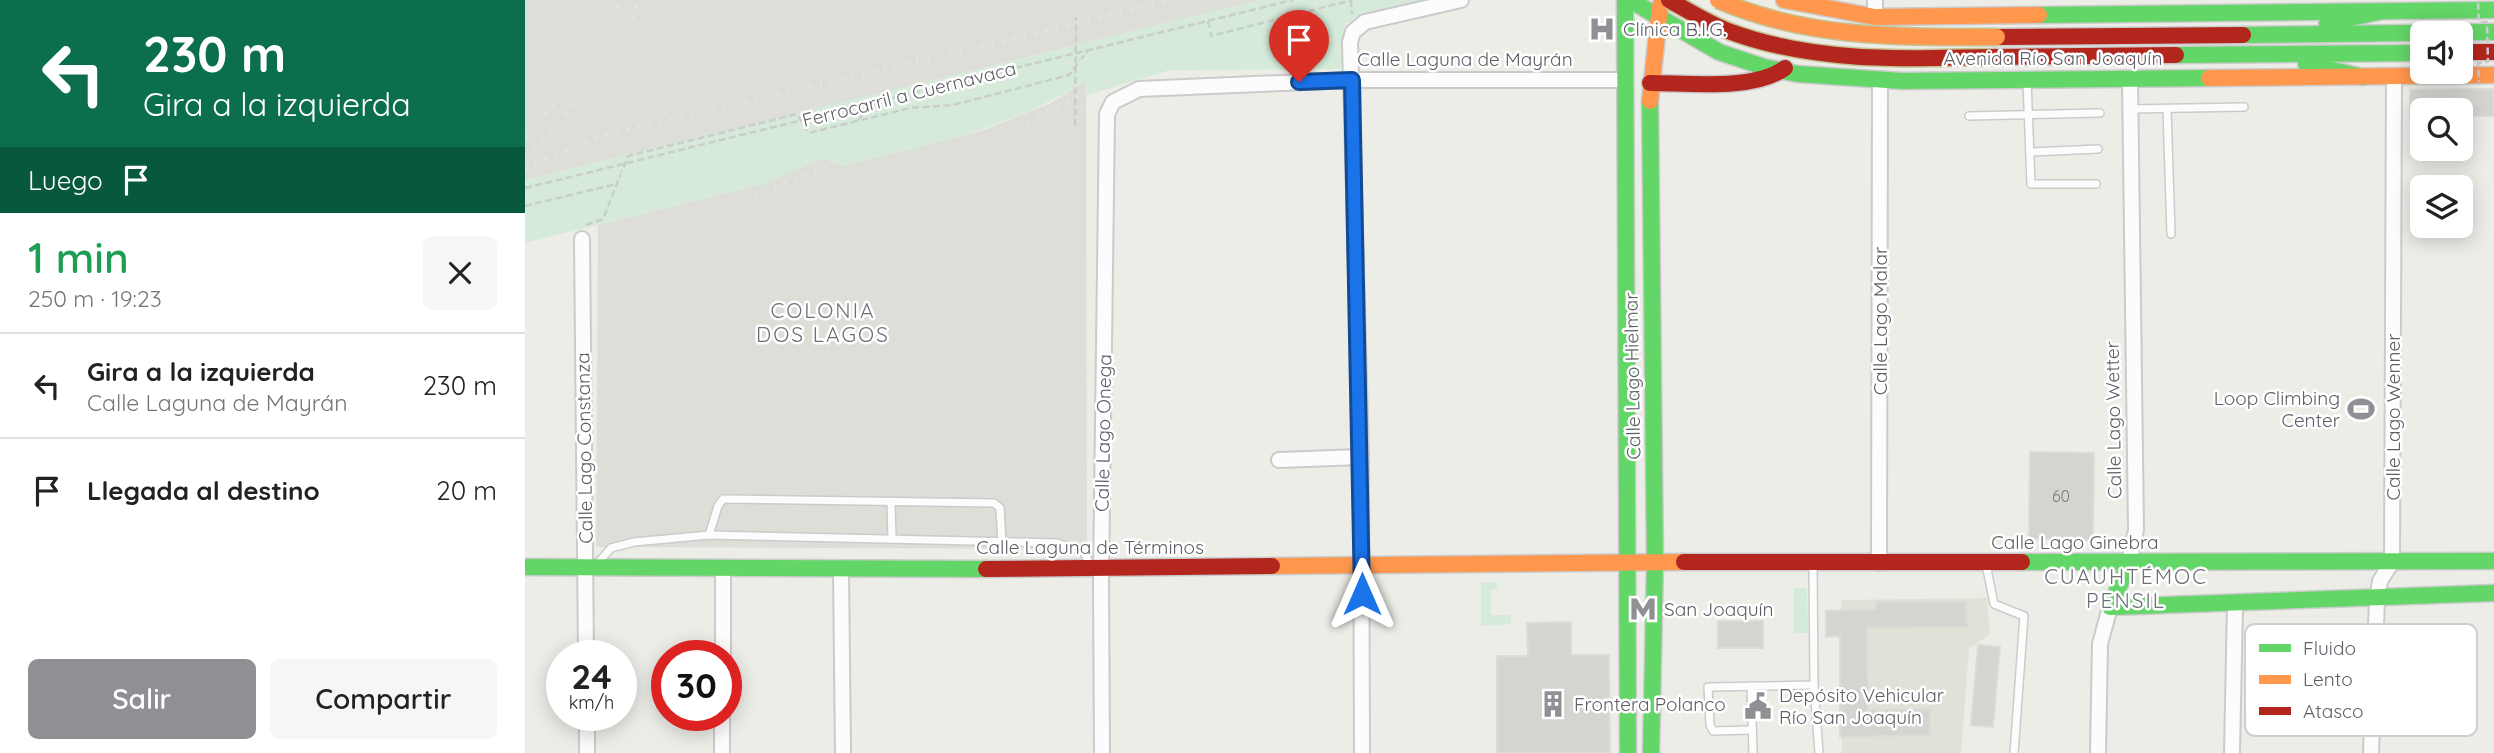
<!DOCTYPE html>
<html lang="es">
<meta charset="utf-8">
<style>
:root{--surface:#fff;--page:#f6f6f6;--text:#222;--muted:#767676;--line:#e0e0e0;--accent:#8f9094}
body{margin:0;font-family:Quicksand,sans-serif;background:var(--page);color:var(--text);height:100vh;display:flex;flex-direction:column;font-size:26px;white-space:nowrap}
*{box-sizing:border-box;margin:0}
p{font-size:23px;color:var(--muted)}
.icon{flex:none;width:38px;height:38px;fill:none;stroke:currentColor;stroke-width:2;stroke-linecap:round;stroke-linejoin:round}
.map{position:relative;flex:1;overflow:hidden}
.sheet{display:flex;flex-direction:column;background:var(--surface);width:525px}
.sheet>*{flex:none}
.hud{background:#0b6e4f;color:#fff;overflow:hidden}
.tools{position:absolute;left:1885px;top:21px;display:grid;gap:14px}
.tools a{display:grid;place-items:center;width:63px;height:63px;border-radius:10px;background:var(--surface);box-shadow:0 4px 18px #0003;font-size:35px}
.speed{position:absolute;left:21px;top:640px;display:flex;gap:14px;font-size:35px;font-weight:700;text-align:center}
.speed>*{display:grid;place-content:center;width:91px;height:91px;border-radius:50%;background:var(--surface);box-shadow:0 4px 18px #0003;line-height:1}
.speed small{font-size:18px;font-weight:400}
.speed .limit{border:10px solid #d22;background:#fff;color:#111}
.pin{position:absolute;display:grid;place-items:center;width:60px;height:60px;color:#fff;margin:-72px -30px;border-radius:50% 50% 50% 0;rotate:-45deg;box-shadow:0 0 7px #0007}
.pin .icon{rotate:45deg}
.me{position:absolute;width:77px;margin:-38px;rotate:0deg;stroke-linejoin:round;filter:drop-shadow(0 0 5px #0008)}
.turn{display:flex;align-items:center;gap:24px;height:147px;padding:0 28px;font-size:32px}
.turn .icon{width:91px;height:91px;stroke-width:2.5}
.turn b{display:block;font-size:49px;line-height:60px}
.then{display:flex;align-items:center;height:66px;padding:0 28px;background:#0003;gap:14px;font-size:26px}
.round{display:grid;place-items:center;flex:none;width:74px;height:74px;border-radius:10px;background:var(--page)}
.head{display:flex;align-items:center;justify-content:space-between;height:119px;padding:0 28px}
h1{font-size:42px;font-weight:600;line-height:52px;color:#1e9e55}
.action{display:flex;gap:14px;margin-top:auto;padding:14px 28px}
.action a{flex:1;height:80px;border-radius:10px;background:var(--accent);color:#fff;font-size:28px;font-weight:600;line-height:80px;text-align:center}
.action a+a{background:var(--page);color:var(--text)}
ul{padding:0;list-style:none}
li{display:flex;align-items:center;gap:21px;height:105px;padding:0 28px;border-top:2px solid var(--line)}
li div{flex:1}
li b{display:block;font-size:26px}
li em{font-style:normal}
main{display:flex;flex:1;min-height:0}
.map>svg:first-child{display:block}
.industrial{fill:#deded9}
.education{fill:#e1e1d7}
.green{fill:#d5ead8}
.building{fill:#d4d4d0;stroke:#dcdcd7;stroke-width:2}
.lines{fill:none;stroke-linecap:round;stroke-linejoin:round}
.lane-casing{stroke:#cacbca;stroke-width:10}
.street-casing{stroke:#cacbca;stroke-width:18}
.fast-casing{stroke:#cbcbcc;stroke-width:19}
.slow-casing{stroke:#cbcbcc;stroke-width:19}
.jam-casing{stroke:#cbcbcc;stroke-width:19}
.path{stroke:#c9cecc;stroke-width:2.5;stroke-dasharray:7 3.5;stroke-linecap:butt}
.lane{stroke:#fcfcfc;stroke-width:7}
.street{stroke:#fcfcfc;stroke-width:14}
.fast{stroke:#63d668;stroke-width:16}
.slow{stroke:#ff974d;stroke-width:16}
.jam{stroke:#b3261e;stroke-width:16}
.rail{stroke:#e4e4e4;stroke-width:4.5;stroke-dasharray:2 9;stroke-linecap:butt}
.slow-bridge-casing{stroke:#c5c394;stroke-width:19;stroke-linecap:butt}
.jam-bridge-casing{stroke:#c5c394;stroke-width:19;stroke-linecap:butt}
.path-bridge{stroke:#c9cecc;stroke-width:2.5;stroke-dasharray:7 3.5;stroke-linecap:butt}
.slow-bridge{stroke:#ff974d;stroke-width:16}
.jam-bridge{stroke:#b3261e;stroke-width:16}
.route-casing{stroke:#114b97;stroke-width:18}
.route{stroke:#1a73e8;stroke-width:12}
.labels{text-anchor:middle;stroke-width:5;stroke-linejoin:round;paint-order:stroke}
.number-label{font-size:16px;fill:#7c7d82}
.poi-label{font-size:19px;fill:#5d5e66;stroke:#fff;text-anchor:start}
.street-label{font-size:19px;fill:#5d5e66;stroke:#fff}
.neighbourhood-label{font-size:21px;letter-spacing:2px;fill:#6e7078;stroke:#fff}
.key{fill:#fff;stroke:#cecfd1;stroke-width:2}
.key-label{font-size:19px;fill:#5d5e66}
</style>
<main>
<section class="sheet">
<div class="hud">
<div class="turn"><svg class="icon" aria-label="left" viewBox="0 0 24 24"><path d="M17 20v-9H6M10 6l-5 5 5 5"/></svg><div><b>230 m</b>Gira a la izquierda</div></div>
<div class="then">Luego<svg class="icon" aria-label="arrive" viewBox="0 0 24 24"><path d="M6 21V4h12l-3 4 3 4H6"/></svg></div>
</div>
<div class="head"><div><h1>1 min</h1><p>250 m · 19:23</p></div><a class="round"><svg class="icon" aria-label="close" viewBox="0 0 24 24"><path d="M6 6l12 12M18 6L6 18"/></svg></a></div>
<ul>
<li><svg class="icon" aria-label="left" viewBox="0 0 24 24"><path d="M17 20v-9H6M10 6l-5 5 5 5"/></svg><div><b>Gira a la izquierda</b><p>Calle Laguna de Mayrán</p></div><em>230 m</em></li>
<li><svg class="icon" aria-label="arrive" viewBox="0 0 24 24"><path d="M6 21V4h12l-3 4 3 4H6"/></svg><div><b>Llegada al destino</b></div><em>20 m</em></li>
</ul>
<div class="action"><a>Salir</a><a>Compartir</a></div>
</section>
<div class="map">
<svg width="1969" height="753" viewBox="0 0 1969 753">
<rect width="100%" height="100%" fill="#edede8"/>
<g class="industrial">
<path d="M0 0H735L0 180Z"/>
<path d="M561 81 562 549 71 547 73 225 238 184 298 158 315 166 459 130 526 103Z"/>
</g>
<path class="education" d="M1462 598 1465 634 1444 649 1436 753H1317L1316 600Z"/>
<g class="green">
<path d="M735 0H909L820 23 819 69 645 70 562 95 561 81C481 130 405 145 315 166L298 158 238 184 0 243V180Z"/>
<path d="M956 582H972V589H966V615H986V624L956 626Z"/>
<path d="M1269 588H1282L1283 633H1269Z"/>
</g>
<g class="building">
<path d="M1969 89V116H1936V110H1897V117H1885V90Z"/>
<path d="M1505 452 1569 453 1568 540 1504 539Z"/>
<path d="M1441 601 1442 627 1342 628 1343 710 1405 709V735L1315 737V636L1301 637V611L1351 609V602Z"/>
<rect x="1193" y="621" width="45" height="27"/>
<path d="M1046 622V655H1084L1085 753H972V656H1003L1002 623Z"/>
<path d="M1453 645 1475 647 1468 727 1446 725Z"/>
</g>
<g class="lines">
<defs>
<g id="lane">
<path d="M1502 80 1506 184H1571"/>
<path d="M1605 109 1719 107"/>
<path d="M1642 109 1646 234"/>
<path d="M1444 116 1575 113"/>
<path d="M1505 152 1573 149"/>
<path d="M366 501 367 539"/>
<path d="M184 535 193 506 198 499 469 503 475 508 477 542"/>
<path d="M73 563 86 548 109 542 184 535 532 543 558 551 567 567"/>
<path d="M1288 564 1289 685 1294 753"/>
<path d="M1461 564 1469 604 1499 616 1489 753"/>
<path d="M1226 686 1228 753"/>
<path d="M1227 730 1188 731 1185 725 1183 687 1289 685"/>
</g>
<g id="street">
<path d="M1350 17V0"/>
<path d="M57 239 61 656"/>
<path d="M754 460 836 457"/>
<path d="M1354 563 1355 80"/>
<path d="M1604 563 1611 530 1605 80"/>
<path d="M316 570 318 753"/>
<path d="M198 656V568"/>
<path d="M62 716V753"/>
<path d="M197 753V716"/>
<path d="M577 753 576 578 582 114 588 102 614 89 827 80H1099"/>
<path d="M837 753 836 457 825 42 828 32 840 22 936 0"/>
<path d="M1573 753 1575 644 1585 607"/>
<path d="M1707 753 1710 604"/>
<path d="M1846 753 1852 599 1855 581 1867 562 1869 77"/>
</g>
<g id="fast">
<path d="M1100 0 1103 753"/>
<path d="M1105 0 1194 52 1239 67 1273 74 1377 81 1684 78"/>
<path d="M1514 15 1969 10"/>
<path d="M1802 23 1853 12"/>
<path d="M1718 35 1969 32"/>
<path d="M1651 55 1897 53"/>
<path d="M1781 64 1838 77"/>
<path d="M1125 101 1130 562 1126 753"/>
<path d="M1497 562 1969 561"/>
<path d="M1604 563 1585 607 1969 593"/>
<path d="M0 567 461 569"/>
</g>
<g id="slow">
<path d="M1259 0 1350 17 1514 15"/>
<path d="M1684 78 1969 75"/>
<path d="M1125 101 1135 6"/>
<path d="M747 566 1159 562"/>
</g>
<g id="jam">
<path d="M1472 37 1718 35"/>
<path d="M1936 52H1969"/>
<path d="M1471 57 1651 55"/>
<path d="M1125 83C1163 83 1229 91 1260 68"/>
<path d="M1159 562H1497"/>
<path d="M461 569 747 566"/>
</g>
</defs>
<use href="#lane" class="lane-casing"/>
<use href="#street" class="street-casing"/>
<use href="#fast" class="fast-casing"/>
<use href="#slow" class="slow-casing"/>
<use href="#jam" class="jam-casing"/>
<g class="path">
<path d="M826 0 827 14"/>
<path d="M683 21 686 36 827 0"/>
<path d="M332 120 351 104"/>
<path d="M0 188 768 0"/>
<path d="M0 206 91 184"/>
<path d="M61 225 78 219 103 156 272 114 284 133 385 108 428 105 544 75 563 50"/>
</g>
<use href="#lane" class="lane"/>
<use href="#street" class="street"/>
<use href="#fast" class="fast"/>
<use href="#slow" class="slow"/>
<use href="#jam" class="jam"/>
<g class="rail">
<path d="M88 17 95 0"/>
<path d="M107 18 114 0"/>
<path d="M20 115 38 94"/>
<path d="M40 115 51 103"/>
<path d="M502 123 648 46"/>
<path d="M0 137 7 129"/>
<path d="M0 155 26 130"/>
<path d="M0 169 53 144 83 135 647 0"/>
<path d="M229 197 309 163 408 104"/>
<path d="M0 198 805 0"/>
</g>
<defs>
<path id="slow-bridge" d="M1193 0C1283 39 1376 37 1472 37"/>
<path id="jam-bridge" d="M1144 0C1164 11 1184 24 1206 32 1291 63 1382 59 1471 57"/>
</defs>
<use href="#slow-bridge" class="slow-bridge-casing"/>
<use href="#jam-bridge" class="jam-bridge-casing"/>
<g class="path-bridge">
<path d="M1953 3 1954 22H1962L1963 62 1953 63 1954 82"/>
<path d="M550 126 551 17"/>
</g>
<use href="#slow-bridge" class="slow-bridge"/>
<use href="#jam-bridge" class="jam-bridge"/>
</g>
<g class="lines">
<defs>
<path id="route" d="M774 82 827 80 837 594"/>
</defs>
<use href="#route" class="route-casing"/>
<use href="#route" class="route"/>
</g>
<defs>
<symbol id="hospital-bare" viewBox="-9 -9 18 18"><path d="M-5-5h3v3.5h4V-5h3V5h-3V1.5h-4V5h-3Z" fill="#8f9094" stroke="#fff" stroke-width="2.5" paint-order="stroke"/></symbol>
<symbol id="stadium-bare" viewBox="-9 -9 18 18"><path d="M0-5a6.5 5 0 1 0 0 10a6.5 5 0 1 0 0-10ZM-3.5-1.8h7v3.6h-7Z" fill="#8f9094" stroke="#fff" stroke-width="2.5" paint-order="stroke"/></symbol>
<symbol id="metro-bare" viewBox="-9 -9 18 18"><path d="M-5.5 5V-5H-3L0 0L3-5H5.5V5H3V-.5L0 4L-3-.5V5Z" fill="#8f9094" stroke="#fff" stroke-width="2.5" paint-order="stroke"/></symbol>
<symbol id="building-bare" viewBox="-9 -9 18 18"><path d="M-4-6H4V6H1V3H-1V6H-4ZM-2.5-4.3h1.7v1.8h-1.7ZM.8-4.3h1.7v1.8H.8ZM-2.5-1h1.7V.8h-1.7ZM.8-1h1.7V.8H.8Z" fill="#8f9094" stroke="#fff" stroke-width="2.5" paint-order="stroke"/></symbol>
<symbol id="civic-bare" viewBox="-9 -9 18 18"><path d="M-.6-6.5H3V-4.5H.6V-3L4-1V1h2V6H-6V1h2V-1L-.6-3ZM-1.2 2.5V6h2.4V2.5Z" fill="#8f9094" stroke="#fff" stroke-width="2.5" paint-order="stroke"/></symbol>
</defs>
<g fill-rule="evenodd">
<use href="#hospital-bare" x="1058" y="10" width="38" height="38"/>
<use href="#stadium-bare" x="1817" y="390" width="38" height="38"/>
<use href="#metro-bare" x="1099" y="590" width="38" height="38"/>
<use href="#building-bare" x="1009" y="685" width="38" height="38"/>
<use href="#civic-bare" x="1214" y="687" width="38" height="38"/>
</g>
<g class="labels">
<g class="number-label">
<text x="1536" y="502">60</text>
</g>
<g class="poi-label">
<text x="1098" y="36">Clínica B.I.G.</text>
<text x="1815" y="405" text-anchor="end">Loop Climbing<tspan x="1815" dy="22">Center</tspan></text>
<text x="1139" y="616">San Joaquín</text>
<text x="1254" y="702">Depósito Vehicular<tspan x="1254" dy="22">Río San Joaquín</tspan></text>
<text x="1049" y="711">Frontera Polanco</text>
</g>
<g class="street-label">
<text x="1528" y="65">Avenida Río San Joaquín</text>
<text x="940" y="66">Calle Laguna de Mayrán</text>
<text transform="translate(384 94) rotate(-14)" y="7">Ferrocarril a Cuernavaca</text>
<text transform="translate(1355 321) rotate(-90)" y="7">Calle Lago Malar</text>
<text transform="translate(1107 376) rotate(-91)" y="7">Calle Lago Hielmar</text>
<text transform="translate(1868 417) rotate(-90)" y="7">Calle Lago Wenner</text>
<text transform="translate(1588 420) rotate(-91)" y="7">Calle Lago Wetter</text>
<text transform="translate(578 433) rotate(-89)" y="7">Calle Lago Onega</text>
<text transform="translate(59 448) rotate(-91)" y="7">Calle Lago Constanza</text>
<text x="1550" y="549">Calle Lago Ginebra</text>
<text x="565" y="554">Calle Laguna de Términos</text>
</g>
<g class="neighbourhood-label">
<text x="298" y="318">COLONIA<tspan x="298" dy="24">DOS LAGOS</tspan></text>
<text x="1601" y="584">CUAUHTÉMOC<tspan x="1601" dy="24">PENSIL</tspan></text>
</g>
</g>
<rect x="1720" y="624" width="232" height="112" rx="10" class="key"/>
<rect x="1734" y="644" width="32" height="8" fill="#63d668"/>
<rect x="1734" y="675" width="32" height="9" fill="#ff974d"/>
<rect x="1734" y="707" width="32" height="8" fill="#b3261e"/>
<g class="key-label">
<text x="1778" y="655">Fluido</text>
<text x="1778" y="686">Lento</text>
<text x="1778" y="718">Atasco</text>
</g>
</svg>
<div class="tools">
<a><svg class="icon" aria-label="sound" viewBox="0 0 24 24"><path d="M4 9h4l5-4v14l-5-4H4zM17 9q2 3 0 6"/></svg></a>
<a><svg class="icon" aria-label="search" viewBox="0 0 24 24"><circle cx="10" cy="10" r="6"/><path d="M15 15l6 6"/></svg></a>
<a><svg class="icon" aria-label="layers" viewBox="0 0 24 24"><path d="M12 4l9 5-9 5-9-5zM3 14l9 5 9-5"/></svg></a>
</div>
<div class="speed"><div>24<small>km/h</small></div><div class="limit">30</div></div>
<div class="pin" style="left:774px;top:82px;background:#d93025"><svg class="icon" aria-label="arrive" viewBox="0 0 24 24"><path d="M6 21V4h12l-3 4 3 4H6"/></svg></div>
<svg class="me" style="left:837px;top:594px" viewBox="-20 -20 40 40"><path d="M0-17L14 15 0 8-14 15z" fill="#1a73e8" stroke="#fff" stroke-width="4"/></svg>
</div>
</main>
